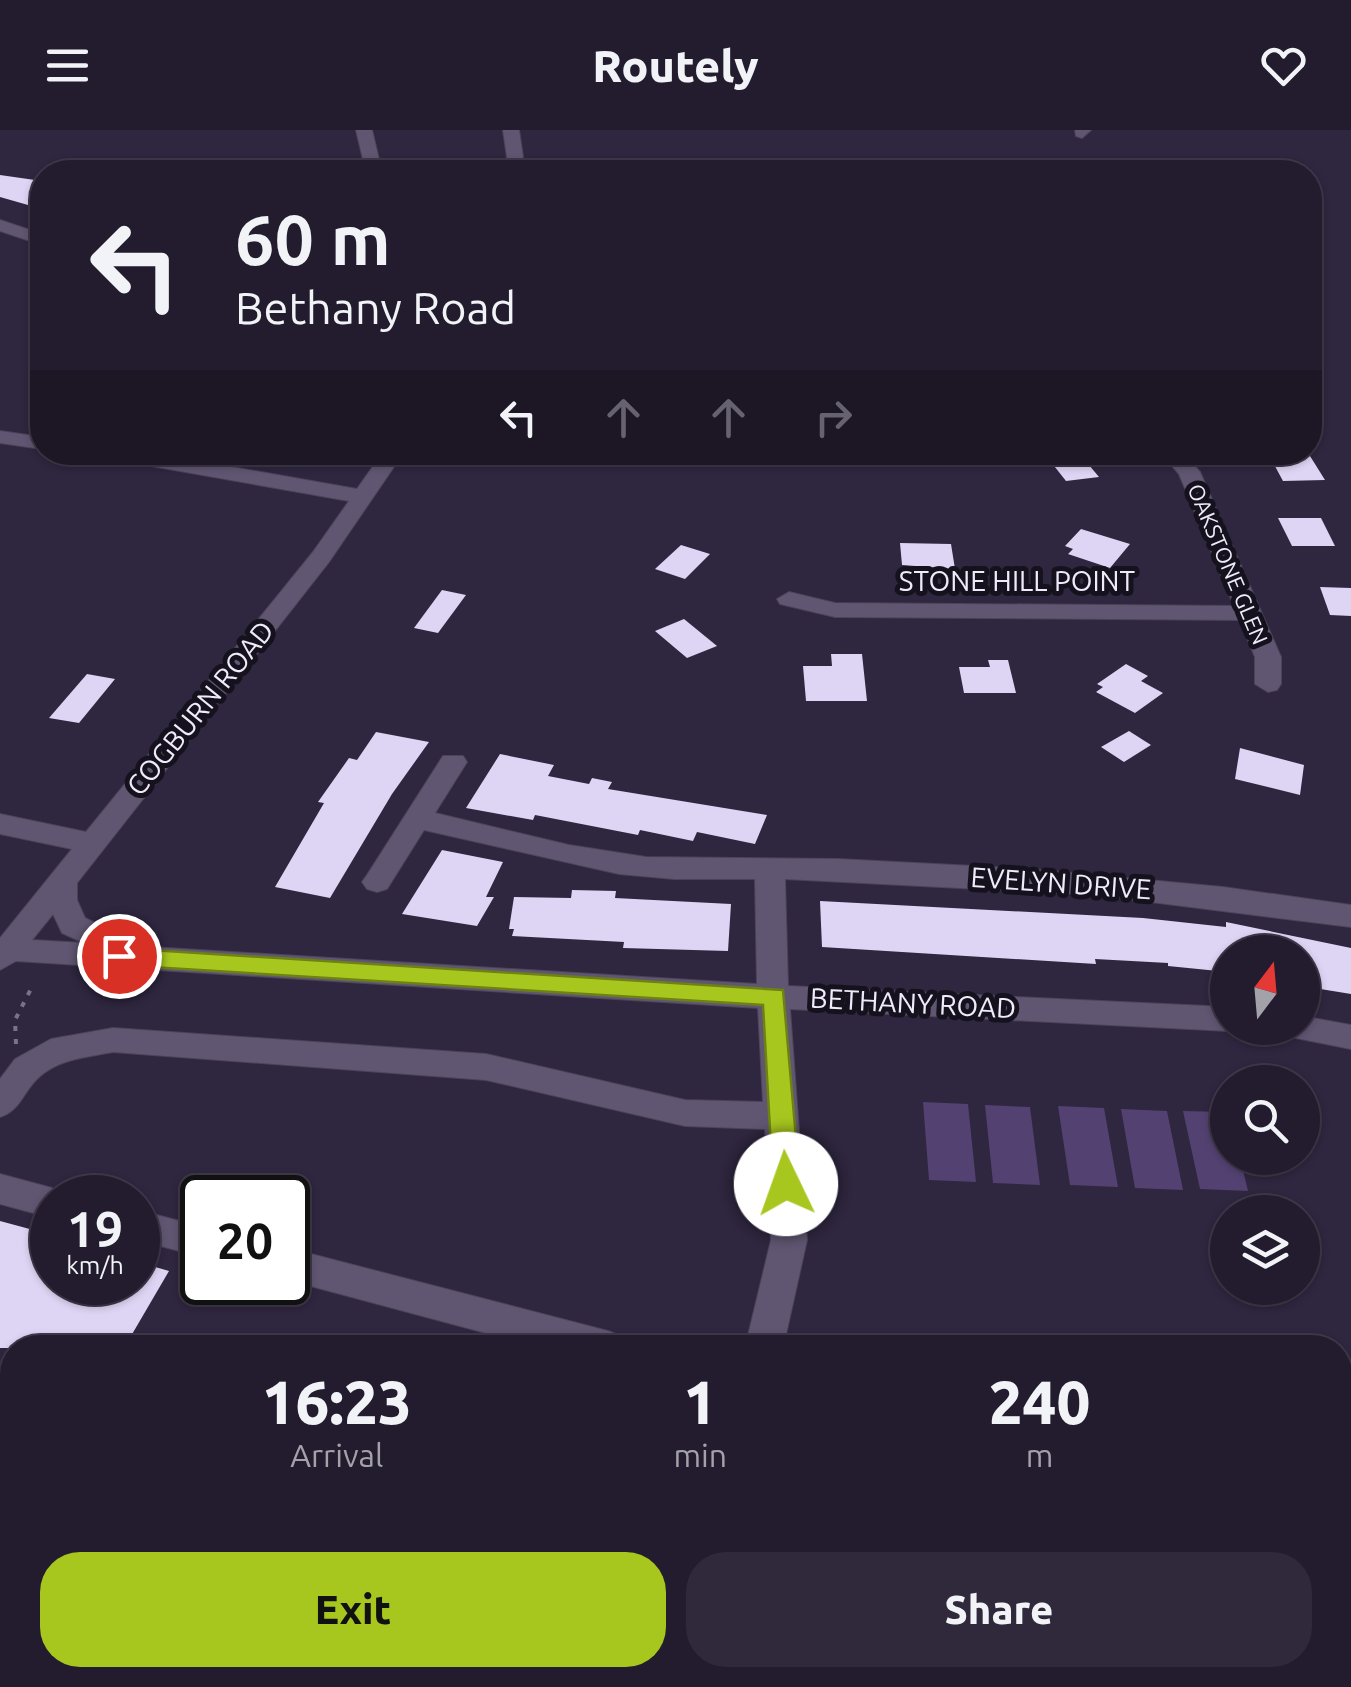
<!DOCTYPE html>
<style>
:root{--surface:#231c2f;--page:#2f293b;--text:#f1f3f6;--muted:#a3a1aa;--line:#403a4b;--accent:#a7c71e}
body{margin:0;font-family:Ubuntu,sans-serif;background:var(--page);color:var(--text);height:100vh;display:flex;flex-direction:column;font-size:38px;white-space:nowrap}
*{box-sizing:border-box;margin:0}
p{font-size:32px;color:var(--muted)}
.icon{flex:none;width:55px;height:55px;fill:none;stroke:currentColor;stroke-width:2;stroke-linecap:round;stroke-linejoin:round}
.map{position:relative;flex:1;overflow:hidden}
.drawer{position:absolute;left:0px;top:1205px;width:1352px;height:352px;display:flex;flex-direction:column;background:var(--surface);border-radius:40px 40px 0 0;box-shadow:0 2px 8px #0004,0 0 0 2px var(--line)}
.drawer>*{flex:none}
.hud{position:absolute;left:30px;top:30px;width:1292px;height:305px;border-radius:40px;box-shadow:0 2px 8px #0004,0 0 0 2px var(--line);background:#231c2f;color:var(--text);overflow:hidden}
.needle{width:65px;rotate:16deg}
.buttons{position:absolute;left:1210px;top:805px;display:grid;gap:20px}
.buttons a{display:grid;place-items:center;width:110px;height:110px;border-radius:50%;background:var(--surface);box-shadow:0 2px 8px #0004,0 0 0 2px var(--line);font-size:50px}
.speed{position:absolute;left:30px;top:1045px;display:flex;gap:20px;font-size:50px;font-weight:700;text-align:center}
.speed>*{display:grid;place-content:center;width:130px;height:130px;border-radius:50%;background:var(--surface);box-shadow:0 2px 8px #0004,0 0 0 2px var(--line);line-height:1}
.speed small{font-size:25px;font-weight:400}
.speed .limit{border:5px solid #111;border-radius:15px;background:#fff;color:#111}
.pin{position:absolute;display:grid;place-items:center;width:85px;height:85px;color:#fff;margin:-42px;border:5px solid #fff;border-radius:50%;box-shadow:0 2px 10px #0007}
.me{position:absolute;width:110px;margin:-55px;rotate:357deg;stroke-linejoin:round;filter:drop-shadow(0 0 8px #0008)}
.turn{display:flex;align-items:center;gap:35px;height:210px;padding:0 40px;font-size:45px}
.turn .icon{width:130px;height:130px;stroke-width:2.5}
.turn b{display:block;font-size:70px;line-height:85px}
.lanes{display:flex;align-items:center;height:95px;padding:0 40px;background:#0003;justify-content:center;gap:50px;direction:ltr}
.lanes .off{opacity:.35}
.eta{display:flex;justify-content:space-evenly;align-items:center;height:170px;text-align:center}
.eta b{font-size:60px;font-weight:800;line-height:70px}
.action{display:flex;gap:20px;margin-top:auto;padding:20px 40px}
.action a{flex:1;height:115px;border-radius:40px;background:var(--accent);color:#111;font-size:40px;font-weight:800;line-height:115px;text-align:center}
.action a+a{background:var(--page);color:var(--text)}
header{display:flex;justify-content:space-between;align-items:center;height:130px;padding:0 40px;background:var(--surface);font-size:45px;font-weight:800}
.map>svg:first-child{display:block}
.green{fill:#534171}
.building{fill:#ded4f4}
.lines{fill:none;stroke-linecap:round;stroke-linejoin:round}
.minor-casing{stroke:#4b4358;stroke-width:2}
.path{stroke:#7a7288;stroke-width:4;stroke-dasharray:5 8;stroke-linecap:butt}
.minor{fill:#605672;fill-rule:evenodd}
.route{fill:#a7c71e;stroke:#6d8114;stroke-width:2.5}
.labels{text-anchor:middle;stroke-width:10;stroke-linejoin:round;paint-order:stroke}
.far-street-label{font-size:22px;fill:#f0ebfb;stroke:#16121d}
.street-label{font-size:28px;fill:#f0ebfb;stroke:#16121d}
</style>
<header><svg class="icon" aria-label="menu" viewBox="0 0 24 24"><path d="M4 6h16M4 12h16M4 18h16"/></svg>Routely<svg class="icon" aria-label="heart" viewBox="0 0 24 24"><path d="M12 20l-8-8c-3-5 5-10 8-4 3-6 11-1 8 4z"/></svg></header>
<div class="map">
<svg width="1351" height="1557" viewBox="0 0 1351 1557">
<rect width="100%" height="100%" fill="#2f263f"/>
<g class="green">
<path d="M923 972 968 974 976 1052 929 1050Z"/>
<path d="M985 975 1030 977 1040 1055 993 1053Z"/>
<path d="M1058 976 1104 978 1118 1057 1070 1055Z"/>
<path d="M1121 979 1167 981 1183 1060 1135 1058Z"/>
<path d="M1183 981 1227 982 1228 1028H1240L1248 1061 1200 1059Z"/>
</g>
<g class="building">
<path d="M0 45 42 51V79L0 67Z"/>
<path d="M1079 323 1099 347 1066 351 1047 327Z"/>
<path d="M1310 326 1325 350 1283 351 1270 327Z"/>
<path d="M1278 388H1321L1335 416H1292Z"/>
<path d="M1081 399 1130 414 1110 438 1068 424 1073 419 1065 416Z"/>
<path d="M900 413 951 414 955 439 902 435Z"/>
<path d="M681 415 710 424 685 449 655 439Z"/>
<path d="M1320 457 1351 458V486L1330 485Z"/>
<path d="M442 460 466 465 438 503 414 498Z"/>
<path d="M684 489 717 516 687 528 655 501Z"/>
<path d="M831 524H862L867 571H806L803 536H832Z"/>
<path d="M988 530H1008L1016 563H964L959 537H990Z"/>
<path d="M1126 534 1148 546 1141 551 1163 563 1135 583 1096 562 1103 557 1097 554Z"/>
<path d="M87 544 115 549 79 593 49 588Z"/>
<path d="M1129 601 1151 615 1124 632 1101 617Z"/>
<path d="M376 602 429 612 392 664 330 768 275 757 324 673 318 672 349 628 357 630Z"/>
<path d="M1240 618 1304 635 1300 665 1235 649Z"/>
<path d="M500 624 554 635 548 646 589 654 592 648 612 652 608 659 767 685 755 714 697 702 693 711 640 700 638 705 535 685 533 690 466 678Z"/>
<path d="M442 720 503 732 486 767H494L477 796 402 784Z"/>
<path d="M572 760 616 761 615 768 731 774 728 821 623 818 624 812 512 806 514 799H509L514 767 571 768Z"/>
<path d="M820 771 1143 788 1226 797V792L1351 818V864L1302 856V822H1228V842L1168 836V833L1095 829 1096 834 822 817Z"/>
<path d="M0 1091 52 1105V1152H138V1132L169 1141 124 1218H0Z"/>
</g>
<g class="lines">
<defs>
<g id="minor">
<path d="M356 0H372L382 42H366Z"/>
<path d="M503 0H519L523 27 517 42H501L507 27Z"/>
<path d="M1075 0H1091L1082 8 1076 6Z"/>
<path d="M0 90 42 104V115L0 101Z"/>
<path d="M0 301 42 307V319L0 313Z"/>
<path d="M96 322H147L357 359 383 322H404L329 432 77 753V770L85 788 130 809 134 816 757 854 755 749H674L619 744 424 700 387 759 377 762 367 759 362 752 367 745 443 626H463L467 632 435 683 569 715 646 727 838 729 1031 739 1223 757 1351 775V797L1095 765 785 749 788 856 1228 877V898H1239L1228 901 790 879 807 1110 783 1218H745L771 1110 765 999 685 996 486 950 113 922C87 927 58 929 38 948 23 962 20 981 0 987V949L15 929 51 909 113 898 486 924 685 970 763 972 758 878 16 831 0 840V808L72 719 0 704V684L86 702 313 422 349 371 106 328ZM53 784 62 803 84 813 32 810Z"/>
<path d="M1160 322H1183L1200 342 1281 527V554L1277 560 1268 562 1255 554V527L1240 490 835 487 780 474 777 469 789 462 835 473 1234 476 1179 344Z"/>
<path d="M1302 886 1351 895V919L1291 907 1286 898H1302Z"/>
<path d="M0 1044 52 1058 67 1068H52V1088L0 1074Z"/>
<path d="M138 1080 202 1097V1127L138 1110Z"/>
<path d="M288 1118 608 1201 621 1206 627 1218H542L288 1150Z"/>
<path d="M634 1545H680L675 1557H629Z"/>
</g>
</defs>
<use href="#minor" class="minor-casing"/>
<path class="path" d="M16 914 15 890 33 855"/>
<use href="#minor" class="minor"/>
</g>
<path class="route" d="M119 818 783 860 800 1054 796 1062 786 1065 777 1062 773 1054 763 875 119 835 107 826Z"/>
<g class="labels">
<g class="far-street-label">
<text transform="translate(1228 434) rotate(67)" y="8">OAKSTONE GLEN</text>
</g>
<g class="street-label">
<text x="1017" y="461">STONE HILL POINT</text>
<text transform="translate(200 578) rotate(-51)" y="10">COGBURN ROAD</text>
<text transform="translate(1061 753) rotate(4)" y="10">EVELYN DRIVE</text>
<text transform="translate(913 873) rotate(3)" y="10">BETHANY ROAD</text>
</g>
</g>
</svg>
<div class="buttons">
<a><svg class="needle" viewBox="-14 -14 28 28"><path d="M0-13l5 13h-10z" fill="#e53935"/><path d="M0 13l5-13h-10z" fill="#a3a1aa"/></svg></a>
<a><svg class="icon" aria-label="search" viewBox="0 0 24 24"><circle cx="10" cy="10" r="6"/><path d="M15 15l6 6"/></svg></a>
<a><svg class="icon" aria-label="layers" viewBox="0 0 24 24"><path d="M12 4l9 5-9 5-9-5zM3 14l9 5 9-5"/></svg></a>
</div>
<div class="speed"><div>19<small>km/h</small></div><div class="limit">20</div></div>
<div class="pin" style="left:119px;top:826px;background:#d93025"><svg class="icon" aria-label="arrive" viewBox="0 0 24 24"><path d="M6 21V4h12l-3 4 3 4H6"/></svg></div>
<svg class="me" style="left:786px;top:1054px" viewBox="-20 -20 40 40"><circle r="19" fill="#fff"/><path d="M0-13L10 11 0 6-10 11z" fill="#a7c71e"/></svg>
<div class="hud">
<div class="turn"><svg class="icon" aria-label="left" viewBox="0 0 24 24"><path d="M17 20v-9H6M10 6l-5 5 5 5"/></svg><div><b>60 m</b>Bethany Road</div></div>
<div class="lanes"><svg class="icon" aria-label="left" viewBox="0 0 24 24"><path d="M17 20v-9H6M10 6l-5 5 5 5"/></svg><svg class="icon off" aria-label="ahead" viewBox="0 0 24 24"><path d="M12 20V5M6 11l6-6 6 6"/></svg><svg class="icon off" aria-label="ahead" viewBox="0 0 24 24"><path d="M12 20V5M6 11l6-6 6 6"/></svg><svg class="icon off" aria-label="right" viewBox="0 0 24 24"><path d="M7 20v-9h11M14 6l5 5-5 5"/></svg></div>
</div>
<section class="drawer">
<div class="eta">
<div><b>16:23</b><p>Arrival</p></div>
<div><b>1</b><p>min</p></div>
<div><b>240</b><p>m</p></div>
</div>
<div class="action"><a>Exit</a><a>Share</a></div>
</section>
</div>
